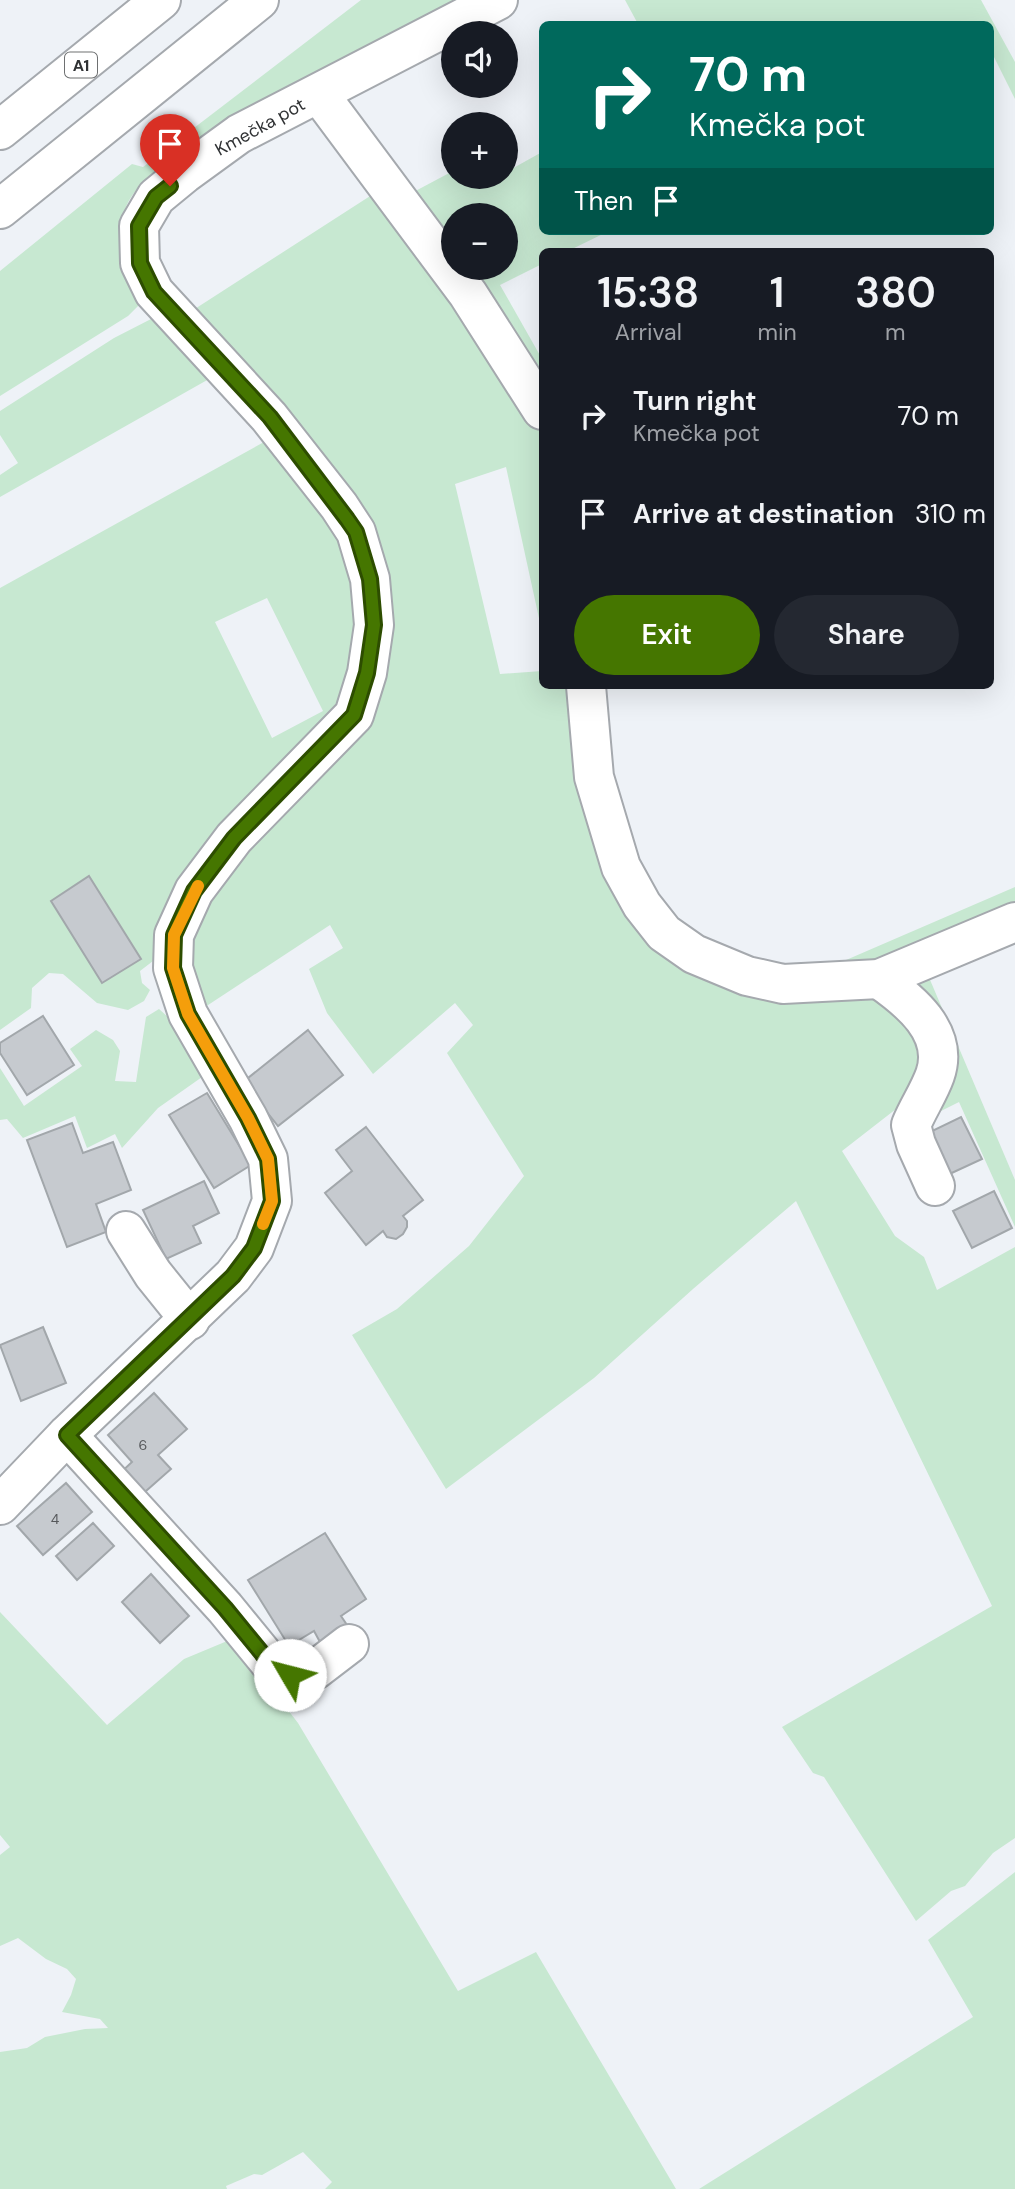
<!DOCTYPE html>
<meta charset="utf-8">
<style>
:root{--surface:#171b24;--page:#242831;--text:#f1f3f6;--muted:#9ea1a6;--accent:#457600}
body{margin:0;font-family:"DM Sans",sans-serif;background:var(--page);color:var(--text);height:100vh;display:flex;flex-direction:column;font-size:26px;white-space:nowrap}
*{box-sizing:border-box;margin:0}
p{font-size:23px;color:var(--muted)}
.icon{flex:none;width:38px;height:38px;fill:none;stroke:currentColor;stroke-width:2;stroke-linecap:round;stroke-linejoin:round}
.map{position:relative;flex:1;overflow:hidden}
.panel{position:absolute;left:539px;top:248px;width:455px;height:441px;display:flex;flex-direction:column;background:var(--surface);border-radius:10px;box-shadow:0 7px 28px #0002}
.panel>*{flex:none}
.banner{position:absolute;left:539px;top:21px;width:455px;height:214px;border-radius:10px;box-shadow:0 7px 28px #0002;background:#00695c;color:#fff;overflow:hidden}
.tools{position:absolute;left:441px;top:21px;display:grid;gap:14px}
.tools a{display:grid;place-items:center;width:77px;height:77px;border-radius:50%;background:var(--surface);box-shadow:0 7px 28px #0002;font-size:35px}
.pin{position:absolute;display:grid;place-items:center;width:60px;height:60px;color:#fff;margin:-72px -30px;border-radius:50% 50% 50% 0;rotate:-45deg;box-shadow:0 0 7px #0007}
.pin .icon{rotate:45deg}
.me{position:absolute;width:77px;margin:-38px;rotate:307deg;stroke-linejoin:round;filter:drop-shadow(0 0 5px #0008)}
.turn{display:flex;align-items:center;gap:24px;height:147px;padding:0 35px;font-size:32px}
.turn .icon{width:91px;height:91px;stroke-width:2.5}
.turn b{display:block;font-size:49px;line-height:60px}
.then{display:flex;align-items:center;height:66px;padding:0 35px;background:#0003;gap:14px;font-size:26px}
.eta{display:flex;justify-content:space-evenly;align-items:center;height:119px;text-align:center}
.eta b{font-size:42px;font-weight:600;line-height:49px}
.action{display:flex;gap:14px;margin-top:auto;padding:14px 35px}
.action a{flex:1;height:80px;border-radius:42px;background:var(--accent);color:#fff;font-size:28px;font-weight:600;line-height:80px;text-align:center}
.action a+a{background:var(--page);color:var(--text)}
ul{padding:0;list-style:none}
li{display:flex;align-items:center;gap:21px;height:98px;padding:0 35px}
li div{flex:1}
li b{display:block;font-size:26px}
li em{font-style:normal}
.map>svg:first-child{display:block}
.green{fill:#c7e8d1;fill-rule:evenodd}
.building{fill:#c6cacf;stroke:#a2a7ab;stroke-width:2}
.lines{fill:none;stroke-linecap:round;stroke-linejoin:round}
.minor-casing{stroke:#a5a9ae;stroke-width:42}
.highway-casing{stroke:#a5a9ae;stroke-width:42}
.minor{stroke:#fff;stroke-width:38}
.highway{stroke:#fff;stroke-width:38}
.route-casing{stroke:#2d4d00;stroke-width:18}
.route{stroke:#457600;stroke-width:12}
.slow{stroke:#f59e0b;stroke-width:12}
.labels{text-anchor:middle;stroke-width:5;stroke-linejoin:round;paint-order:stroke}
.number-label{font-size:14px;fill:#56585b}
.shield{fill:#fff;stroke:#6e7071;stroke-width:2}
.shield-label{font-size:16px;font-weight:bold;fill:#303234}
.street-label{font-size:18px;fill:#303234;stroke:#fff}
</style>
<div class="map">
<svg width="1015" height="2189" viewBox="0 0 1015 2189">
<rect width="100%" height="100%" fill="#eef2f7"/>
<g class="green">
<path d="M361 0H470L199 141C176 155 122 189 124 220 125 249 137 276 139 305L128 316 0 396V271L132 164 143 167Z"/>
<path d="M625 0H981L1015 62V99L991 51 990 24H638Z"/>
<path d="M542 152V231H609L566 252H542V264L500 285 542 359V395L458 268H506V215H453V262L406 196 453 171V177H476L481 185 496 177H506V172Z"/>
<path d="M381 189 542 422V632L506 467 455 484 500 674 542 671V686H582L659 936 862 990 916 1023 923 1088 842 1151 895 1236 924 1257 937 1290 1015 1247V1838L993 1853 965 1886 951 1891 916 1921 824 1777 813 1773 782 1727 992 1606 796 1201 693 1289 594 1378 446 1489 352 1335 397 1309 469 1246 524 1176 447 1053 473 1025 455 1003 373 1074 327 1013 309 969 343 948 330 925 202 1009 185 933 202 894 325 760 381 577 187 314Z"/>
<path d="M153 318 173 326 215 370 311 479 334 515 353 558 360 591 363 629 358 664 344 703 327 728 226 829 179 893 166 928 162 959 163 966 153 961 140 971 142 983 150 990 144 1001 128 1010 97 1003 63 974 49 973 32 988 31 1008 0 1030V588L264 442 209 379 0 497V475L18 463 0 435V411L114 338ZM267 598 323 711 272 738 215 622Z"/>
<path d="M1015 887V916L900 964 809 976Z"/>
<path d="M925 968 1015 1180V1227L959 1102 941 1111 932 1099 903 988Z"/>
<path d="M159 1009 178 1026 212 1070 158 1108 122 1148 115 1134 87 1148 75 1116 23 1138 7 1119 0 1120V1068L24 1106 82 1066 70 1049 96 1030 113 1040 120 1051 115 1081 136 1082 146 1017Z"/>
<path d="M0 1612 107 1725 184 1659 232 1639 283 1690 278 1697 298 1723 458 1991 536 1952 676 2189H325L332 2182 303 2152 262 2175 254 2174 226 2186 227 2189H0V2052L27 2048 45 2037 85 2029 108 2028 100 2019 62 2012 71 1995 76 1979 67 1969 46 1959 18 1938 0 1946V1855L10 1847 0 1835Z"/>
<path d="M1015 1872V2189H699L973 2017 928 1940Z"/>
</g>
<g class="building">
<path d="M89 876 141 959 102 983 51 901Z"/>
<path d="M43 1016 74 1065 27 1095 0 1053V1043Z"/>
<path d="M308 1030 343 1075 278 1126 243 1082Z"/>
<path d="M207 1093 251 1165 214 1188 169 1115Z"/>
<path d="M961 1117 982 1159 943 1177 930 1132Z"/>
<path d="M72 1123 83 1153 113 1142 131 1190 96 1204 106 1232 67 1247 27 1140Z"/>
<path d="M366 1127 423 1200 403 1216 407 1221V1227L403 1234 396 1239 387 1237 383 1231 366 1245 325 1193 352 1171 336 1150Z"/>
<path d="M204 1181 219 1213 193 1226 201 1243 166 1259 143 1210Z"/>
<path d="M994 1191 1012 1228 972 1248 953 1211Z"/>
<path d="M43 1327 66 1383 21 1401 0 1345Z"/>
<path d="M154 1393 187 1429 158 1455 171 1469 138 1498 118 1475 132 1462 108 1435Z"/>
<path d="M66 1483 92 1512 43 1555 17 1526Z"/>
<path d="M93 1523 114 1546 77 1580 56 1556Z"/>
<path d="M325 1533 366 1599 341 1616 347 1625 320 1642 314 1631 289 1646 248 1580Z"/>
<path d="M151 1574 189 1616 160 1643 122 1602Z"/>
</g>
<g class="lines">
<defs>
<g id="minor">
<path d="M319 94 468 294 542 410"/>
<path d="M586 686 594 777 621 867 642 905 664 933 694 954 747 976 783 984 879 979 1015 922"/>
<path d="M879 979C909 1000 950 1032 935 1075 929 1092 918 1108 911 1125L916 1144 935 1186"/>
<path d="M126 1231 153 1274 190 1320"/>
<path d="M67 1435 225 1608 270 1663 290 1675 315 1670 349 1644"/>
<path d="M0 1505 67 1435 233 1276 254 1248 272 1201 268 1159 248 1118 188 1014 173 968 174 935 194 891 234 838 354 715 367 673 374 625 370 579 356 532 339 506 269 417 154 292 140 263 139 226 156 197 184 174 239 134 498 0"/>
</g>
<g id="highway">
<path d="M0 130 161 0"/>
<path d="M0 209 259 0"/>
</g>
</defs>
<use href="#minor" class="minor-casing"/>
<use href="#highway" class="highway-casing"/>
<use href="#minor" class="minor"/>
<use href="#highway" class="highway"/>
</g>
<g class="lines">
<defs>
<path id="route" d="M170 186 156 197 139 226 140 263 154 292 270 417 347 519 356 532 370 579 374 625 367 673 354 715 234 838 194 891 174 935 173 968 188 1014 248 1118 268 1159 272 1201 254 1248 233 1276 67 1435 225 1608 270 1663 290 1675"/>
</defs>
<use href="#route" class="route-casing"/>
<use href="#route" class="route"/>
<path class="slow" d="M198 886 174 935 173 968 188 1014 248 1118 268 1159 272 1201 263 1224"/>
</g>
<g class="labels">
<g class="number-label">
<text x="143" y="1450">6</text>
<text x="55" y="1524">4</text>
</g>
<rect class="shield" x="65" y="52.5" width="32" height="25" rx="5"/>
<g class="shield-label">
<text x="81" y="71">A1</text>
</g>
<g class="street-label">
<text transform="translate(260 127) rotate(-29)" y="6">Kmečka pot</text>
</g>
</g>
</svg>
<div class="tools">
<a><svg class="icon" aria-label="sound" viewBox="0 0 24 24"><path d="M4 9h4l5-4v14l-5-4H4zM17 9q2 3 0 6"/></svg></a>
<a>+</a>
<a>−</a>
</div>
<div class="pin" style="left:170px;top:186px;background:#d93025"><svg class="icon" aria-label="arrive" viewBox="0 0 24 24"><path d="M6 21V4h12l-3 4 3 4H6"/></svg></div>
<svg class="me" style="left:290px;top:1675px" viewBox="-20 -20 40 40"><circle r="19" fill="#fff"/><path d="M0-13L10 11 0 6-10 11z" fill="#457600"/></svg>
<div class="banner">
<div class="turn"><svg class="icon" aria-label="right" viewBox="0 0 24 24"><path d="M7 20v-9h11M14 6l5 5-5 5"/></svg><div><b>70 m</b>Kmečka pot</div></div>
<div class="then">Then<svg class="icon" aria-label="arrive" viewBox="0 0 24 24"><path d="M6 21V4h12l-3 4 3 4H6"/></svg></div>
</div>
<section class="panel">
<div class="eta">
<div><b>15:38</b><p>Arrival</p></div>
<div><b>1</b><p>min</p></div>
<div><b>380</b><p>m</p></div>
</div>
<ul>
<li><svg class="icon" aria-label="right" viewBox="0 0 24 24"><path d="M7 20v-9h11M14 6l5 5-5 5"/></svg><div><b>Turn right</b><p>Kmečka pot</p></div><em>70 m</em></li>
<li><svg class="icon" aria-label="arrive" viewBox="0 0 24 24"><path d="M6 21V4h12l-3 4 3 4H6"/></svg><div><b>Arrive at destination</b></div><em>310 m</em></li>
</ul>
<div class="action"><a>Exit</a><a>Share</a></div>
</section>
</div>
